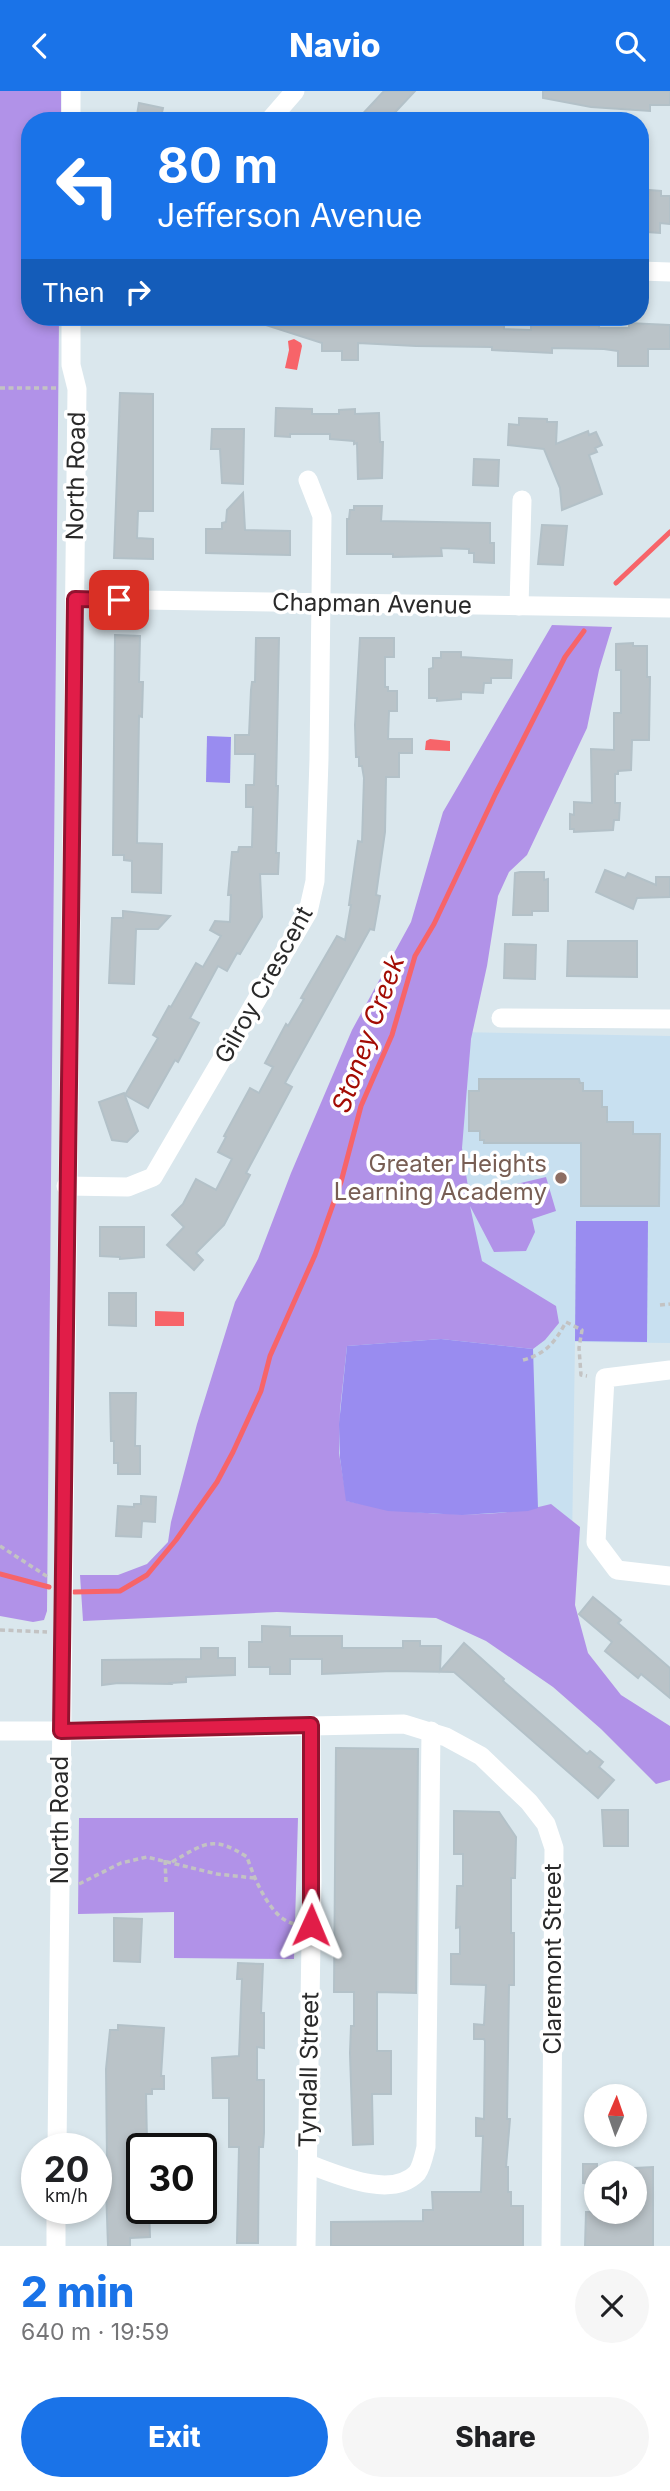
<!DOCTYPE html>
<meta charset="utf-8">
<style>
:root{--surface:#fff;--page:#f6f6f6;--text:#202124;--muted:#757577;--accent:#1a73e8}
body{margin:0;font-family:Inter,sans-serif;background:var(--page);color:var(--text);height:100vh;display:flex;flex-direction:column;font-size:26px;white-space:nowrap}
*{box-sizing:border-box;margin:0}
p{font-size:23px;color:var(--muted)}
.icon{flex:none;width:38px;height:38px;fill:none;stroke:currentColor;stroke-width:2;stroke-linecap:round;stroke-linejoin:round}
.map{position:relative;height:2155px;overflow:hidden}
.panel{display:flex;flex-direction:column;background:var(--surface);flex:1}
.panel>*{flex:none}
.hud{position:absolute;left:21px;top:21px;width:628px;height:214px;border-radius:28px;box-shadow:0 4px 10px #0003;background:#1a73e8;color:#fff;overflow:hidden}
.needle{width:46px;rotate:2deg}
.tools{position:absolute;left:584px;top:1993px;display:grid;gap:14px}
.tools a{display:grid;place-items:center;width:63px;height:63px;border-radius:50%;background:var(--surface);box-shadow:0 4px 10px #0003;font-size:35px}
.speed{position:absolute;left:21px;top:2042px;display:flex;gap:14px;font-size:35px;font-weight:700;text-align:center}
.speed>*{display:grid;place-content:center;width:91px;height:91px;border-radius:50%;background:var(--surface);box-shadow:0 4px 10px #0003;line-height:1}
.speed small{font-size:18px;font-weight:400}
.speed .limit{border:4px solid #111;border-radius:10px;background:#fff;color:#111}
.pin{position:absolute;display:grid;place-items:center;width:60px;height:60px;color:#fff;margin:-30px;border-radius:14px;box-shadow:0 4px 10px #0006}
.me{position:absolute;width:77px;margin:-38px;rotate:1deg;stroke-linejoin:round;filter:drop-shadow(0 0 5px #0008)}
.turn{display:flex;align-items:center;gap:24px;height:147px;padding:0 21px;font-size:32px}
.turn .icon{width:91px;height:91px;stroke-width:2.5}
.turn b{display:block;font-size:49px;line-height:60px}
.then{display:flex;align-items:center;height:66px;padding:0 21px;background:#0003;gap:14px;font-size:26px}
.round{display:grid;place-items:center;flex:none;width:74px;height:74px;border-radius:37px;background:var(--page)}
.headline{display:flex;align-items:center;justify-content:space-between;height:119px;padding:0 21px}
h1{font-size:42px;font-weight:800;line-height:52px;color:var(--accent)}
.button{display:flex;gap:14px;margin-top:auto;padding:14px 21px}
.button a{flex:1;height:80px;border-radius:42px;background:var(--accent);color:#fff;font-size:28px;font-weight:800;line-height:80px;text-align:center}
.button a+a{background:var(--page);color:var(--text)}
header{display:flex;justify-content:space-between;align-items:center;height:91px;padding:0 21px;background:var(--accent);color:#fff;font-size:32px;font-weight:800}
.map>svg:first-child{display:block}
.education{fill:#c8e0f0}
.green{fill:#b192e8}
.pitch{fill:#998cf0}
.water{fill:#f76469}
.lines{fill:none;stroke-linecap:round;stroke-linejoin:round}
.stream{stroke:#f76469;stroke-width:5}
.building{fill:#bac3c8;stroke:#b3c1c8;stroke-width:2}
.path{stroke:#c3c3c3;stroke-width:3.5;stroke-dasharray:5 3.5;stroke-linecap:butt}
.minor{stroke:#fff;stroke-width:19}
.route-casing{stroke:#92132f;stroke-width:18}
.route{stroke:#e11d48;stroke-width:12}
.education-dot{fill:#8d6e63;stroke:#fff;stroke-width:2.5}
.labels{text-anchor:middle;stroke-width:7;stroke-linejoin:round;paint-order:stroke}
.street-label{font-size:24px;fill:#292929;stroke:#fff}
.education-label{font-size:24px;fill:#785e54;stroke:#fff;text-anchor:end}
.water-label{font-size:26px;font-style:italic;fill:#a30c04;stroke:#fff}
</style>
<header><svg class="icon" aria-label="back" viewBox="0 0 24 24"><path d="M15 5l-7 7 7 7"/></svg>Navio<svg class="icon" aria-label="search" viewBox="0 0 24 24"><circle cx="10" cy="10" r="6"/><path d="M15 15l6 6"/></svg></header>
<div class="map">
<svg width="670" height="2155" viewBox="0 0 670 2155">
<rect width="100%" height="100%" fill="#dae7ed"/>
<path class="education" d="M455 941 670 945V1252L575 1251 572 1454 312 1449 316 1228Z"/>
<g class="green">
<path d="M0 0H61V30H30V226H59L47 1520 44 1529 33 1531 0 1525Z"/>
<path d="M552 534 612 536 599 579 587 637 527 764 509 781 498 805 487 875 471 948 462 1057 468 1096 499 1097 546 1086 556 1120 532 1128 535 1141 526 1160 494 1161 470 1115 482 1170 556 1215 559 1232 545 1249 533 1258 441 1248 347 1255 340 1319 339 1362 347 1410C408 1424 490 1430 551 1413L580 1436 575 1514 588 1562 621 1604 670 1635V1689L656 1693 601 1638 553 1596 486 1550 436 1527 277 1521 83 1530 80 1484H118L147 1473 168 1451 171 1431 197 1333 235 1211 258 1168 291 1082 352 939 411 831 443 721Z"/>
<path d="M79 1727H298L294 1868 174 1867V1821L78 1823Z"/>
</g>
<g class="pitch">
<path d="M207 645 231 646 230 692 206 691Z"/>
<path d="M576 1130H648L647 1251 575 1250Z"/>
<path d="M441 1248 533 1258 538 1417 528 1420 462 1424 388 1420 346 1410 340 1367 339 1333 347 1255Z"/>
</g>
<g class="water">
<path d="M294 248 301 252 302 255 297 279 285 277 289 259 288 250Z"/>
<path d="M430 648 450 650V660L425 659 426 650Z"/>
<path d="M155 1220 184 1221V1235H155Z"/>
</g>
<g class="lines">
<g class="stream">
<path d="M616 492 670 441"/>
<path d="M0 1483 49 1496"/>
<path d="M74 1501 120 1500 147 1484 176 1449 217 1391 233 1361 261 1300 270 1265 315 1164 341 1091 361 1015 392 944 415 865 434 833 496 702 565 566 584 540"/>
</g>
</g>
<g class="building">
<path d="M384 0H415L387 30H356Z"/>
<path d="M543 0H670V14H650V20L591 16 543 7Z"/>
<path d="M139 12 163 17 160 30H136Z"/>
<path d="M649 99 661 100V105H670V133L660 132V142L647 141V132H640V109L648 110Z"/>
<path d="M251 226H438L437 229H456V233L486 234V226H504V238L531 239V231L560 232V226H579V230H599V237H629V232L670 234V258H648V275H618V260L604 258 552 257V262L492 259V256L416 255 358 252V269H342V260H322V252L250 229Z"/>
<path d="M120 302 153 303V420H138L137 447 153 448V468L114 467Z"/>
<path d="M276 317 312 318V323H339V319L355 318V323L379 322 380 351H383L382 387 358 388 357 352 354 353V350L330 348V343H290V346L275 345Z"/>
<path d="M519 327 547 328V331H557L556 353 588 340 589 344 596 341 602 354 595 357 597 361 589 364 602 403 562 419 560 397 544 358 508 354 509 333 519 334Z"/>
<path d="M212 338H244L243 393 222 392 220 358H211Z"/>
<path d="M474 368 499 369 498 395 473 394Z"/>
<path d="M243 402 245 439 290 440V464L206 462V438H222V432L226 431 227 419Z"/>
<path d="M354 415H382L381 430 490 432V452H494V472L474 471V462H469V458L441 457 442 465 393 466V463H347V428H349L350 419H354Z"/>
<path d="M542 434 567 435 563 474 538 473Z"/>
<path d="M115 544 140 545 139 591H143L142 626 139 625 137 752 162 753 161 802 132 801V770L124 769V764H113Z"/>
<path d="M256 547H279L276 695H278L276 762H279L278 783H260L262 826 240 863 237 862 227 880 218 875 190 927 199 932 178 971 175 969 148 1017 125 1004 158 947 153 944 169 915 171 916 196 872 203 876 221 845 210 839 215 830 230 831 231 804H228L232 761H238L239 756H252L253 716H246V694H254L255 663H235V644H249L251 599 252 591H255Z"/>
<path d="M360 547H394V566H385V596H388V600H397V620H389L388 648H412V662H399V686H386L385 741 376 804 380 805 374 839 370 838 285 992 292 996 246 1082 250 1084 224 1134 196 1162 203 1169 194 1179 167 1154 184 1136 172 1124 183 1113 196 1088 216 1099 232 1068 218 1061 226 1046 224 1045 250 997 259 1002 273 976 265 972 286 933 288 935 304 908 301 907 337 845 345 849 351 814H349L358 750 362 751 364 687 362 675H359V666H356L355 634Z"/>
<path d="M633 552V555H647V586H650L649 649H632L631 679 618 680V683H615V712H620L619 729H614L613 739 574 741V738H570V723L574 724V711L592 712 591 658 614 659V622H621V579H616V553Z"/>
<path d="M441 561H461V566L512 569 511 587H491V592H484L483 602 461 601V608L437 610V607H429V578L433 577V567H441Z"/>
<path d="M605 779 625 787 628 782 656 794V786H670V806L637 807 633 818 596 801Z"/>
<path d="M520 781H544V789L548 788V820H532V824H513L515 782Z"/>
<path d="M123 820 170 825 158 838H136L134 893 109 892 112 827H123Z"/>
<path d="M568 850H637V886L567 885Z"/>
<path d="M505 853 536 854 535 888 504 887Z"/>
<path d="M479 988H579L580 992H583V1000H602V1016H607V1031H633V1043H660L659 1115H581V1052H484V1049H480V1040H469V1000H479Z"/>
<path d="M124 1002 138 1040 127 1051 112 1049 99 1011Z"/>
<path d="M100 1136H144V1166L120 1168V1166L100 1165Z"/>
<path d="M109 1202H136V1235L109 1234Z"/>
<path d="M110 1302H136L135 1355H140V1383H118V1372H114V1350H111Z"/>
<path d="M141 1405 156 1406 155 1431 142 1430 141 1446 116 1445 118 1415 134 1416V1413H141Z"/>
<path d="M593 1506 621 1529 618 1532 670 1577V1607L641 1583 638 1587 605 1560 612 1551 579 1523Z"/>
<path d="M262 1535 290 1536V1545H342V1557H403V1550H420V1555H441L440 1580 464 1552 504 1588 503 1590 587 1663 590 1660 603 1671 599 1676 614 1689 598 1707 454 1581 392 1580 322 1583V1568H290V1583H270V1576H249V1551H262Z"/>
<path d="M201 1557H218V1567H235V1584L186 1586V1591L170 1592 171 1593 118 1592 102 1594V1569L201 1568Z"/>
<path d="M336 1657 418 1658 416 1902 377 1901V1960H391V2003H372L373 2053 353 2054 350 1962 351 1935H354V1901H334Z"/>
<path d="M602 1719H628V1755H604Z"/>
<path d="M454 1720 499 1721 516 1746 515 1787H511V1842H514V1894H509L507 2028H510L506 2076H508V2101H511V2115H523V2155H331V2131L423 2130V2119H433L432 2101H481L483 2045H476V2027L484 2028 485 1950 484 1948H474V1933L484 1934 486 1894 451 1893V1863H460V1836L456 1837 457 1795H463V1763H454Z"/>
<path d="M114 1827 142 1828 140 1871 114 1870Z"/>
<path d="M238 1872 263 1873 261 1922H264V1957L257 1956V1989H264V2042L263 2056H259L258 2152H237L239 2056H229V2007H213L212 1967 239 1965 242 1888H237Z"/>
<path d="M118 1934 164 1937 161 1985H164V1998H152V2003H146L147 2051H142V2118H149L150 2146 130 2147V2155H108L105 2067H107L106 1978 110 1939H118Z"/>
<path d="M583 2073H597V2093L583 2092Z"/>
<path d="M653 2076V2155H585L586 2121H635V2077Z"/>
</g>
<g class="lines">
<g class="path">
<path d="M0 297H58"/>
<path d="M660 1214 670 1213"/>
<path d="M523 1269C546 1263 555 1251 566 1231L582 1239 579 1257 581 1284 587 1285"/>
<path d="M0 1455 48 1486"/>
<path d="M0 1539 47 1541"/>
<path d="M165 1769 166 1791"/>
<path d="M172 1771C205 1752 213 1744 247 1766 254 1787 271 1829 295 1833"/>
<path d="M79 1793 121 1772 147 1766 217 1783 254 1787"/>
</g>
<g class="minor">
<path d="M71 30V0"/>
<path d="M269 30 295 0"/>
<path d="M640 180 670 181"/>
<path d="M75 508 670 517"/>
<path d="M519 515 522 409"/>
<path d="M501 927 670 928"/>
<path d="M66 1095 128 1096 153 1086 308 821 315 790 319 668 322 425 308 389"/>
<path d="M670 1279 605 1287 596 1451 617 1479 670 1485"/>
<path d="M0 1640H90L404 1633 446 1646 481 1665 529 1711 546 1733 554 1757 551 2155"/>
<path d="M57 2058 77 298 71 274V226"/>
<path d="M308 2073C336 2083 391 2109 417 2082 422 2075 424 2064 426 2056L431 1640"/>
<path d="M56 2155V2118"/>
<path d="M306 2155 312 1790 311 1634"/>
</g>
</g>
<g class="lines">
<defs>
<path id="route" d="M119 509 75 508 61 1640 311 1634V1834"/>
</defs>
<use href="#route" class="route-casing"/>
<use href="#route" class="route"/>
</g>
<circle class="education-dot" cx="561" cy="1087" r="7"/>
<g class="labels">
<g class="street-label">
<text transform="translate(76 385) rotate(-89)" y="8">North Road</text>
<text transform="translate(372 513) rotate(1)" y="8">Chapman Avenue</text>
<text transform="translate(264 894) rotate(-61)" y="8">Gilroy Crescent</text>
<text transform="translate(60 1729) rotate(-90)" y="8">North Road</text>
<text transform="translate(553 1868) rotate(-90)" y="8">Claremont Street</text>
<text transform="translate(309 1979) rotate(-89)" y="8">Tyndall Street</text>
</g>
<g class="education-label">
<text x="547" y="1081">Greater Heights<tspan x="547" dy="28">Learning Academy</tspan></text>
</g>
<g class="water-label">
<text transform="translate(368 943) rotate(-70)" y="9">Stoney Creek</text>
</g>
</g>
</svg>
<div class="tools">
<a><svg class="needle" viewBox="-14 -14 28 28"><path d="M0-13l5 13h-10z" fill="#e53935"/><path d="M0 13l5-13h-10z" fill="#757577"/></svg></a>
<a><svg class="icon" aria-label="sound" viewBox="0 0 24 24"><path d="M4 9h4l5-4v14l-5-4H4zM17 9q2 3 0 6"/></svg></a>
</div>
<div class="speed"><div>20<small>km/h</small></div><div class="limit">30</div></div>
<div class="pin" style="left:119px;top:509px;background:#d93025"><svg class="icon" aria-label="arrive" viewBox="0 0 24 24"><path d="M6 21V4h12l-3 4 3 4H6"/></svg></div>
<svg class="me" style="left:311px;top:1834px" viewBox="-20 -20 40 40"><path d="M0-17L14 15 0 8-14 15z" fill="#e11d48" stroke="#fff" stroke-width="4"/></svg>
<div class="hud">
<div class="turn"><svg class="icon" aria-label="left" viewBox="0 0 24 24"><path d="M17 20v-9H6M10 6l-5 5 5 5"/></svg><div><b>80 m</b>Jefferson Avenue</div></div>
<div class="then">Then<svg class="icon" aria-label="right" viewBox="0 0 24 24"><path d="M7 20v-9h11M14 6l5 5-5 5"/></svg></div>
</div>
</div>
<section class="panel">
<div class="headline"><div><h1>2 min</h1><p>640 m · 19:59</p></div><a class="round"><svg class="icon" aria-label="close" viewBox="0 0 24 24"><path d="M6 6l12 12M18 6L6 18"/></svg></a></div>
<div class="button"><a>Exit</a><a>Share</a></div>
</section>
